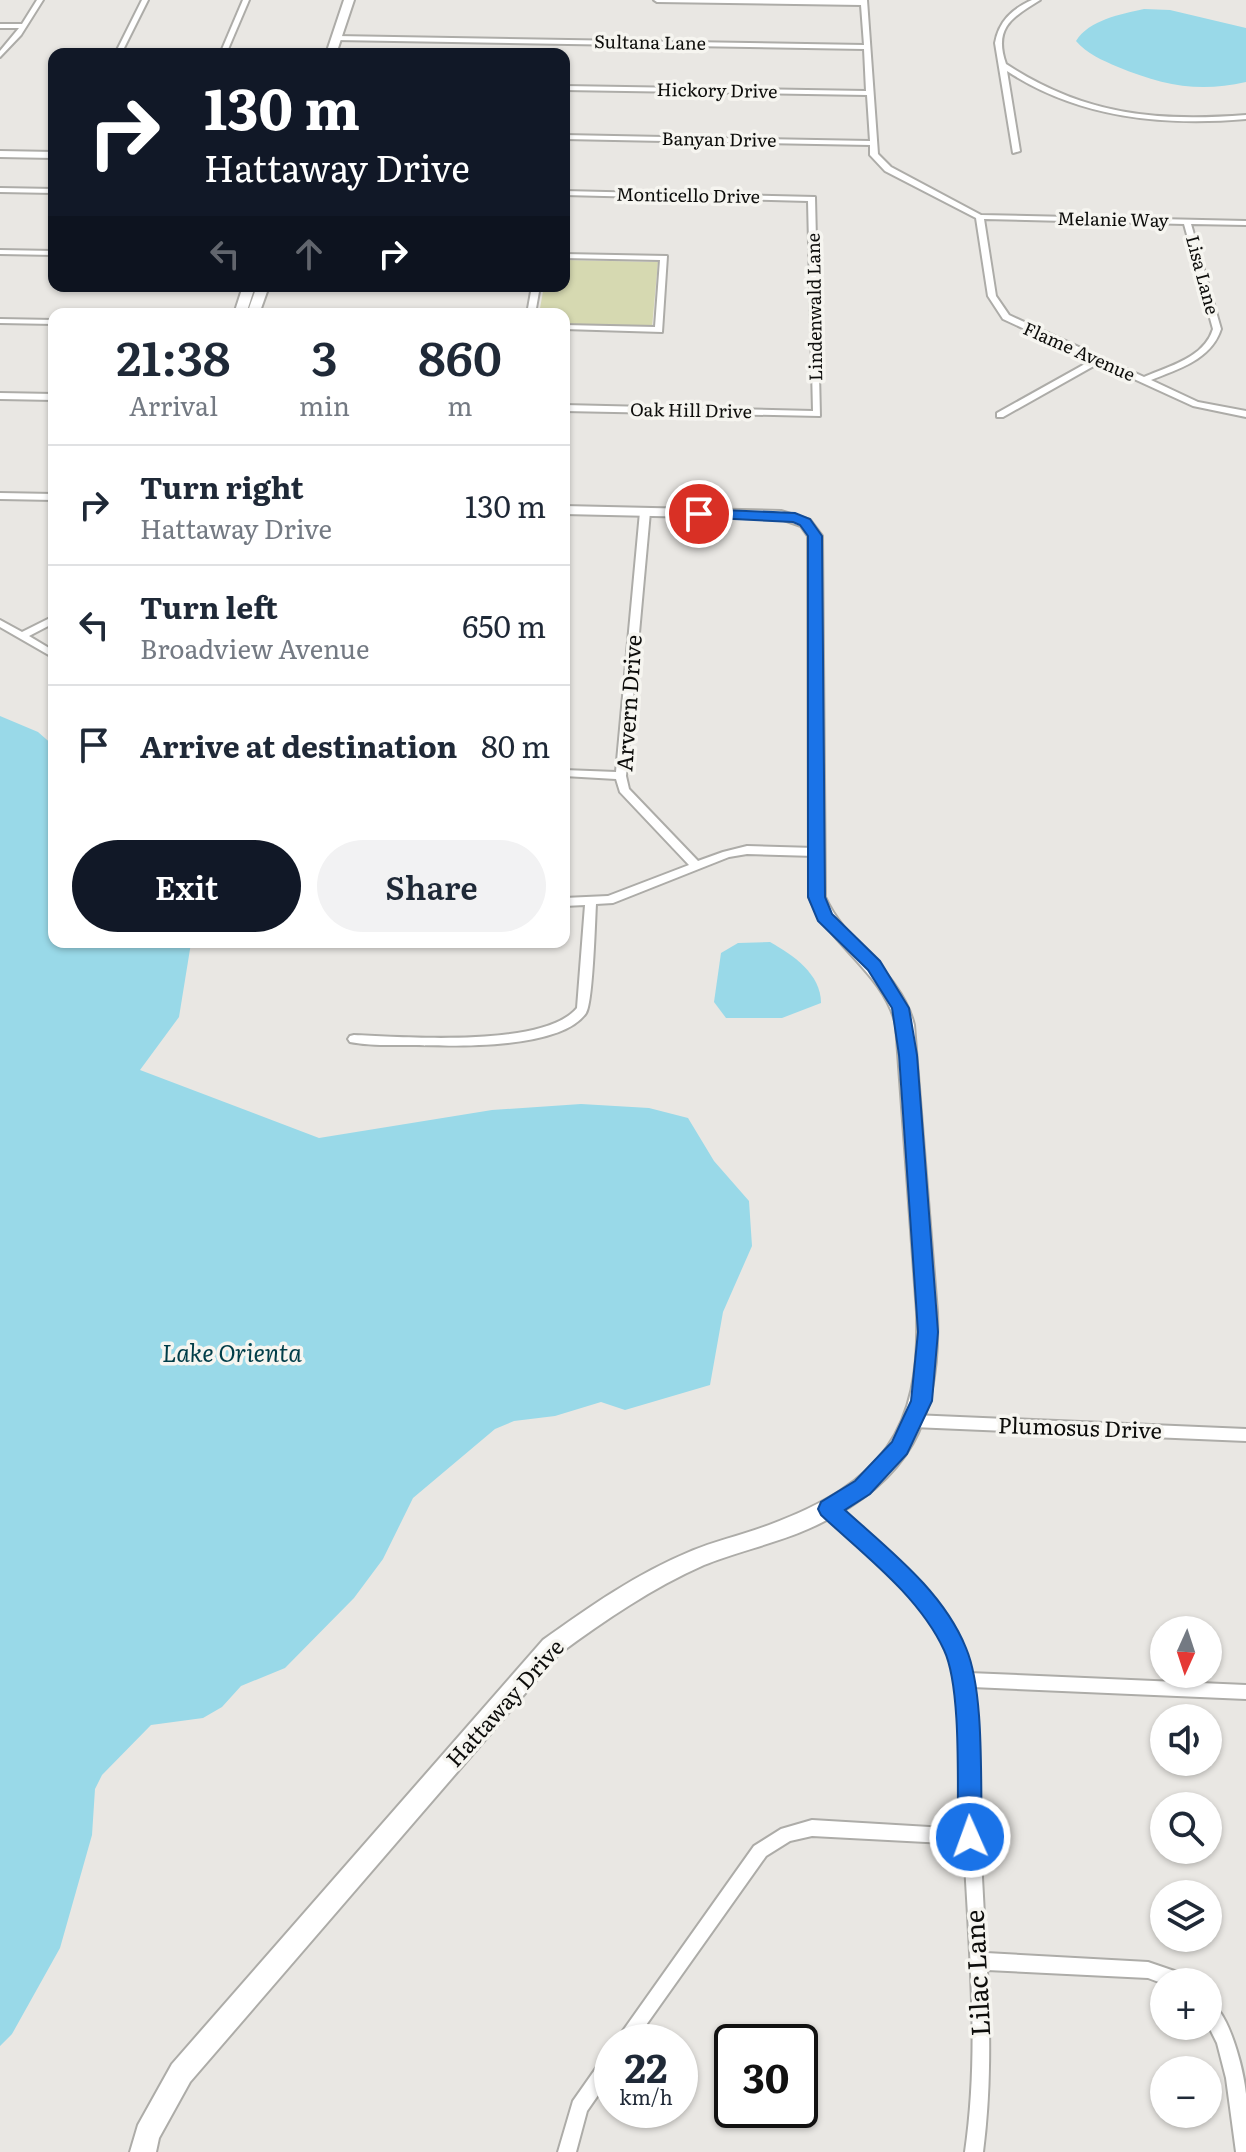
<!DOCTYPE html>
<meta charset="utf-8">
<style>
:root{--surface:#fff;--page:#f2f2f3;--text:#1f2937;--muted:#747a83;--line:#e0e1e3;--accent:#111827}
body{margin:0;font-family:Literata,serif;background:var(--page);color:var(--text);height:100vh;display:flex;flex-direction:column;font-size:30px;white-space:nowrap}
*{box-sizing:border-box;margin:0}
p{font-size:26px;color:var(--muted)}
.icon{flex:none;width:44px;height:44px;fill:none;stroke:currentColor;stroke-width:2;stroke-linecap:round;stroke-linejoin:round}
.map{position:relative;flex:1;overflow:hidden}
.sheet{position:absolute;left:48px;top:308px;width:522px;height:640px;display:flex;flex-direction:column;background:var(--surface);border-radius:16px;box-shadow:0 2px 6px #0004}
.sheet>*{flex:none}
.top-card{position:absolute;left:48px;top:48px;width:522px;height:244px;border-radius:16px;box-shadow:0 2px 6px #0004;background:#111827;color:#fff;overflow:hidden}
.needle{width:52px;rotate:183deg}
.tools{position:absolute;left:1150px;top:1616px;display:grid;gap:16px}
.tools a{display:grid;place-items:center;width:72px;height:72px;border-radius:50%;background:var(--surface);box-shadow:0 2px 6px #0004;font-size:40px}
.speed{position:absolute;left:594px;top:2024px;display:flex;gap:16px;font-size:40px;font-weight:700;text-align:center}
.speed>*{display:grid;place-content:center;width:104px;height:104px;border-radius:50%;background:var(--surface);box-shadow:0 2px 6px #0004;line-height:1}
.speed small{font-size:20px;font-weight:400}
.speed .limit{border:4px solid #111;border-radius:12px;background:#fff;color:#111}
.pin{position:absolute;display:grid;place-items:center;width:68px;height:68px;color:#fff;margin:-34px;border:4px solid #fff;border-radius:50%;box-shadow:0 2px 8px #0007}
.me{position:absolute;width:88px;margin:-44px;rotate:358deg;stroke-linejoin:round;filter:drop-shadow(0 0 6px #0008)}
.turn{display:flex;align-items:center;gap:28px;height:168px;padding:0 24px;font-size:36px}
.turn .icon{width:104px;height:104px;stroke-width:2.5}
.turn b{display:block;font-size:56px;line-height:68px}
.lanes{display:flex;align-items:center;height:76px;padding:0 24px;background:#0003;justify-content:center;gap:40px;direction:ltr}
.lanes .off{opacity:.35}
.eta{display:flex;justify-content:space-evenly;align-items:center;height:136px;text-align:center}
.eta b{font-size:48px;font-weight:600;line-height:56px}
.primary-button{display:flex;gap:16px;margin-top:auto;padding:16px 24px}
.primary-button a{flex:1;height:92px;border-radius:48px;background:var(--accent);color:#fff;font-size:32px;font-weight:600;line-height:92px;text-align:center}
.primary-button a+a{background:var(--page);color:var(--text)}
ul{padding:0;list-style:none}
li{display:flex;align-items:center;gap:24px;height:120px;padding:0 24px;border-top:2px solid var(--line)}
li div{flex:1}
li b{display:block;font-size:30px}
li em{font-style:normal}
.map>svg:first-child{display:block}
.green{fill:#d6d9b1}
.water{fill:#99d9e8}
.lines{fill:none;stroke-linecap:round;stroke-linejoin:round}
.street-casing{stroke:#adaca8;stroke-width:4}
.secondary-casing{stroke:#adaca8;stroke-width:4}
.street{fill:#fff;fill-rule:evenodd}
.secondary{fill:#fff;fill-rule:evenodd}
.route{fill:#1a73e8;stroke:#114b97;stroke-width:2}
.labels{text-anchor:middle;stroke-width:7;stroke-linejoin:round;paint-order:stroke}
.far-street-label{font-size:18px;fill:#0d0d0b;stroke:#f6f5f0}
.street-label{font-size:22px;fill:#0d0d0b;stroke:#f6f5f0}
.water-label{font-size:24px;font-style:italic;fill:#003d48;stroke:#f6f5f0}
.near-street-label{font-size:26px;fill:#0d0d0b;stroke:#f6f5f0}
</style>
<div class="map">
<svg width="1246" height="2152" viewBox="0 0 1246 2152">
<rect width="100%" height="100%" fill="#e9e7e3"/>
<path class="green" d="M564 260 658 262 652 327 564 325V314H539L544 286H564Z"/>
<g class="water">
<path d="M1144 9 1170 10 1246 28V82C1198 93 1162 85 1118 67 1102 60 1087 54 1076 41 1089 20 1121 14 1144 9Z"/>
<path d="M0 716 38 732 54 746V942L191 943 179 1017 140 1070 319 1138 492 1110 581 1104 649 1108 688 1118 714 1161 749 1201 752 1246 723 1312 710 1385 625 1410 601 1402 555 1416 514 1421 495 1429 413 1498 383 1559 354 1598 285 1668 241 1686 222 1707 203 1718 151 1725 102 1775 95 1789 92 1835 60 1948 12 2034 0 2046Z"/>
<path d="M770 942C793 955 821 974 821 1003L782 1018H726L714 1002 721 953 738 943Z"/>
</g>
<g class="lines">
<defs>
<g id="street">
<path d="M37 0H43L21 35 0 57V51L19 28H0V24H22Z"/>
<path d="M142 0H148L121 54H115Z"/>
<path d="M243 0H249L226 54H220Z"/>
<path d="M654 0H867L878 154 891 167 981 215 1246 221V225L1191 224 1221 329C1211 360 1178 369 1151 380L1198 402 1246 411V417L1193 406 1099 363 1003 417H997V413L1092 360 1003 319 988 296 976 218 885 171 870 155V145L564 139V135L870 141 867 95 564 90V86L866 91 864 49 336 40 333 38 336 36 864 45 861 5 657 2ZM984 219 1184 224 1213 329C1204 358 1169 366 1144 377L1009 315 996 296Z"/>
<path d="M1032 0H1040C1013 17 993 27 1006 64 1084 115 1155 122 1246 115V119C1162 126 1079 118 1007 71L1020 151 1013 153 995 43C999 21 1012 9 1032 0Z"/>
<path d="M0 188 54 189V193L0 192Z"/>
<path d="M564 191 815 197 820 416 564 411V405L813 411 808 201 564 195Z"/>
<path d="M0 250 54 251V255L0 254Z"/>
<path d="M564 254 667 256 662 332 564 329V325L655 327 660 260 564 258Z"/>
<path d="M532 286H540L535 314H527Z"/>
<path d="M0 319 54 320V324L0 323Z"/>
<path d="M0 393 54 394V400L0 399Z"/>
<path d="M0 493 54 494V500L0 499Z"/>
<path d="M645 509 650 512 626 776 629 789 698 861 723 852 747 846 815 848 820 852 815 856 747 854 729 857 613 903 596 904C595 922 593 1003 586 1013 561 1050 452 1046 411 1045 391 1045 369 1046 350 1042L348 1039 350 1036 354 1035C404 1037 544 1048 577 1008L585 905 564 906V898L608 896 689 865 620 792 616 779 564 776V770L616 772 640 512Z"/>
<path d="M54 616V623L29 636 54 651V658L0 627V620L22 632Z"/>
<path d="M913 1415 1246 1429V1441L913 1427 908 1425 906 1421 908 1417Z"/>
<path d="M829 1503 834 1505C891 1555 943 1600 969 1673L1246 1685V1699L972 1687 986 1953 1148 1962 1189 1976 1191 1982H1164V1984L1148 1978 987 1970C990 2031 991 2091 983 2152H965C980 2050 969 1947 964 1844L812 1836 790 1841 766 1856 634 2042H615L754 1846 781 1829 812 1820 963 1829C962 1796 960 1763 959 1730 958 1714 959 1696 956 1681 945 1616 871 1555 824 1513L822 1509 824 1505Z"/>
<path d="M1208 2001C1229 2009 1244 2072 1246 2094 1246 2113 1246 2133 1246 2152H1236L1226 2078 1217 2043 1208 2025Z"/>
<path d="M612 2051V2075L587 2111 576 2152H558L573 2101 606 2054Z"/>
</g>
<g id="secondary">
<path d="M344 0H354L336 54H326Z"/>
<path d="M0 151 54 152V158L0 157Z"/>
<path d="M243 286H255L246 314H234Z"/>
<path d="M257 286H269L259 314H247Z"/>
<path d="M564 506 781 511 810 520 822 536 825 897C847 946 901 971 914 1025L937 1312C941 1420 910 1484 808 1529 774 1544 738 1551 704 1565 652 1588 605 1620 559 1654L190 2082 159 2138 156 2152H130L138 2125 172 2064 543 1640C589 1607 636 1574 689 1552 715 1541 743 1535 769 1525 882 1483 921 1432 917 1312L896 1025C884 973 830 946 809 897L808 536 801 526 781 519 564 514Z"/>
</g>
</defs>
<use href="#street" class="street-casing"/>
<use href="#secondary" class="secondary-casing"/>
<use href="#street" class="street"/>
<use href="#secondary" class="secondary"/>
</g>
<path class="route" d="M699 509 795 513 810 519 822 536 825 897 832 914 880 961 909 1008 917 1055 938 1332 932 1401 907 1454 870 1494 845 1510C889 1550 943 1591 966 1648 985 1693 980 1785 982 1837L979 1845 970 1849 962 1845 958 1837C957 1791 962 1688 944 1650 919 1596 864 1555 821 1515L818 1509 821 1502 855 1481 892 1442 911 1401 918 1332 899 1055 892 1008 868 970 818 921 808 897V536L800 525 793 522 694 517 692 514Z"/>
<g class="labels">
<g class="far-street-label">
<text transform="translate(650 43) rotate(1)" y="6">Sultana Lane</text>
<text transform="translate(717 91) rotate(1)" y="6">Hickory Drive</text>
<text transform="translate(719 140) rotate(1)" y="6">Banyan Drive</text>
<text transform="translate(688 196) rotate(1)" y="6">Monticello Drive</text>
<text transform="translate(1113 220) rotate(1)" y="6">Melanie Way</text>
<text transform="translate(1202 275) rotate(75)" y="6">Lisa Lane</text>
<text transform="translate(815 307) rotate(-91)" y="6">Lindenwald Lane</text>
<text transform="translate(1079 352) rotate(24)" y="6">Flame Avenue</text>
<text transform="translate(691 411) rotate(1)" y="6">Oak Hill Drive</text>
</g>
<g class="street-label">
<text transform="translate(629 703) rotate(-86)" y="8">Arvern Drive</text>
<text transform="translate(1080 1428) rotate(2)" y="8">Plumosus Drive</text>
<text transform="translate(505 1703) rotate(-48)" y="8">Hattaway Drive</text>
</g>
<g class="water-label">
<text x="232" y="1362">Lake Orienta</text>
</g>
<g class="near-street-label">
<text transform="translate(978 1973) rotate(-93)" y="9">Lilac Lane</text>
</g>
</g>
</svg>
<div class="tools">
<a><svg class="needle" viewBox="-14 -14 28 28"><path d="M0-13l5 13h-10z" fill="#e53935"/><path d="M0 13l5-13h-10z" fill="#747a83"/></svg></a>
<a><svg class="icon" aria-label="sound" viewBox="0 0 24 24"><path d="M4 9h4l5-4v14l-5-4H4zM17 9q2 3 0 6"/></svg></a>
<a><svg class="icon" aria-label="search" viewBox="0 0 24 24"><circle cx="10" cy="10" r="6"/><path d="M15 15l6 6"/></svg></a>
<a><svg class="icon" aria-label="layers" viewBox="0 0 24 24"><path d="M12 4l9 5-9 5-9-5zM3 14l9 5 9-5"/></svg></a>
<a>+</a>
<a>−</a>
</div>
<div class="speed"><div>22<small>km/h</small></div><div class="limit">30</div></div>
<div class="pin" style="left:699px;top:514px;background:#d93025"><svg class="icon" aria-label="arrive" viewBox="0 0 24 24"><path d="M6 21V4h12l-3 4 3 4H6"/></svg></div>
<svg class="me" style="left:970px;top:1837px" viewBox="-20 -20 40 40"><circle r="17" fill="#1a73e8" stroke="#fff" stroke-width="3"/><path d="M0-11L8 9 0 5-8 9z" fill="#fff"/></svg>
<div class="top-card">
<div class="turn"><svg class="icon" aria-label="right" viewBox="0 0 24 24"><path d="M7 20v-9h11M14 6l5 5-5 5"/></svg><div><b>130 m</b>Hattaway Drive</div></div>
<div class="lanes"><svg class="icon off" aria-label="left" viewBox="0 0 24 24"><path d="M17 20v-9H6M10 6l-5 5 5 5"/></svg><svg class="icon off" aria-label="ahead" viewBox="0 0 24 24"><path d="M12 20V5M6 11l6-6 6 6"/></svg><svg class="icon" aria-label="right" viewBox="0 0 24 24"><path d="M7 20v-9h11M14 6l5 5-5 5"/></svg></div>
</div>
<section class="sheet">
<div class="eta">
<div><b>21:38</b><p>Arrival</p></div>
<div><b>3</b><p>min</p></div>
<div><b>860</b><p>m</p></div>
</div>
<ul>
<li><svg class="icon" aria-label="right" viewBox="0 0 24 24"><path d="M7 20v-9h11M14 6l5 5-5 5"/></svg><div><b>Turn right</b><p>Hattaway Drive</p></div><em>130 m</em></li>
<li><svg class="icon" aria-label="left" viewBox="0 0 24 24"><path d="M17 20v-9H6M10 6l-5 5 5 5"/></svg><div><b>Turn left</b><p>Broadview Avenue</p></div><em>650 m</em></li>
<li><svg class="icon" aria-label="arrive" viewBox="0 0 24 24"><path d="M6 21V4h12l-3 4 3 4H6"/></svg><div><b>Arrive at destination</b></div><em>80 m</em></li>
</ul>
<div class="primary-button"><a>Exit</a><a>Share</a></div>
</section>
</div>
